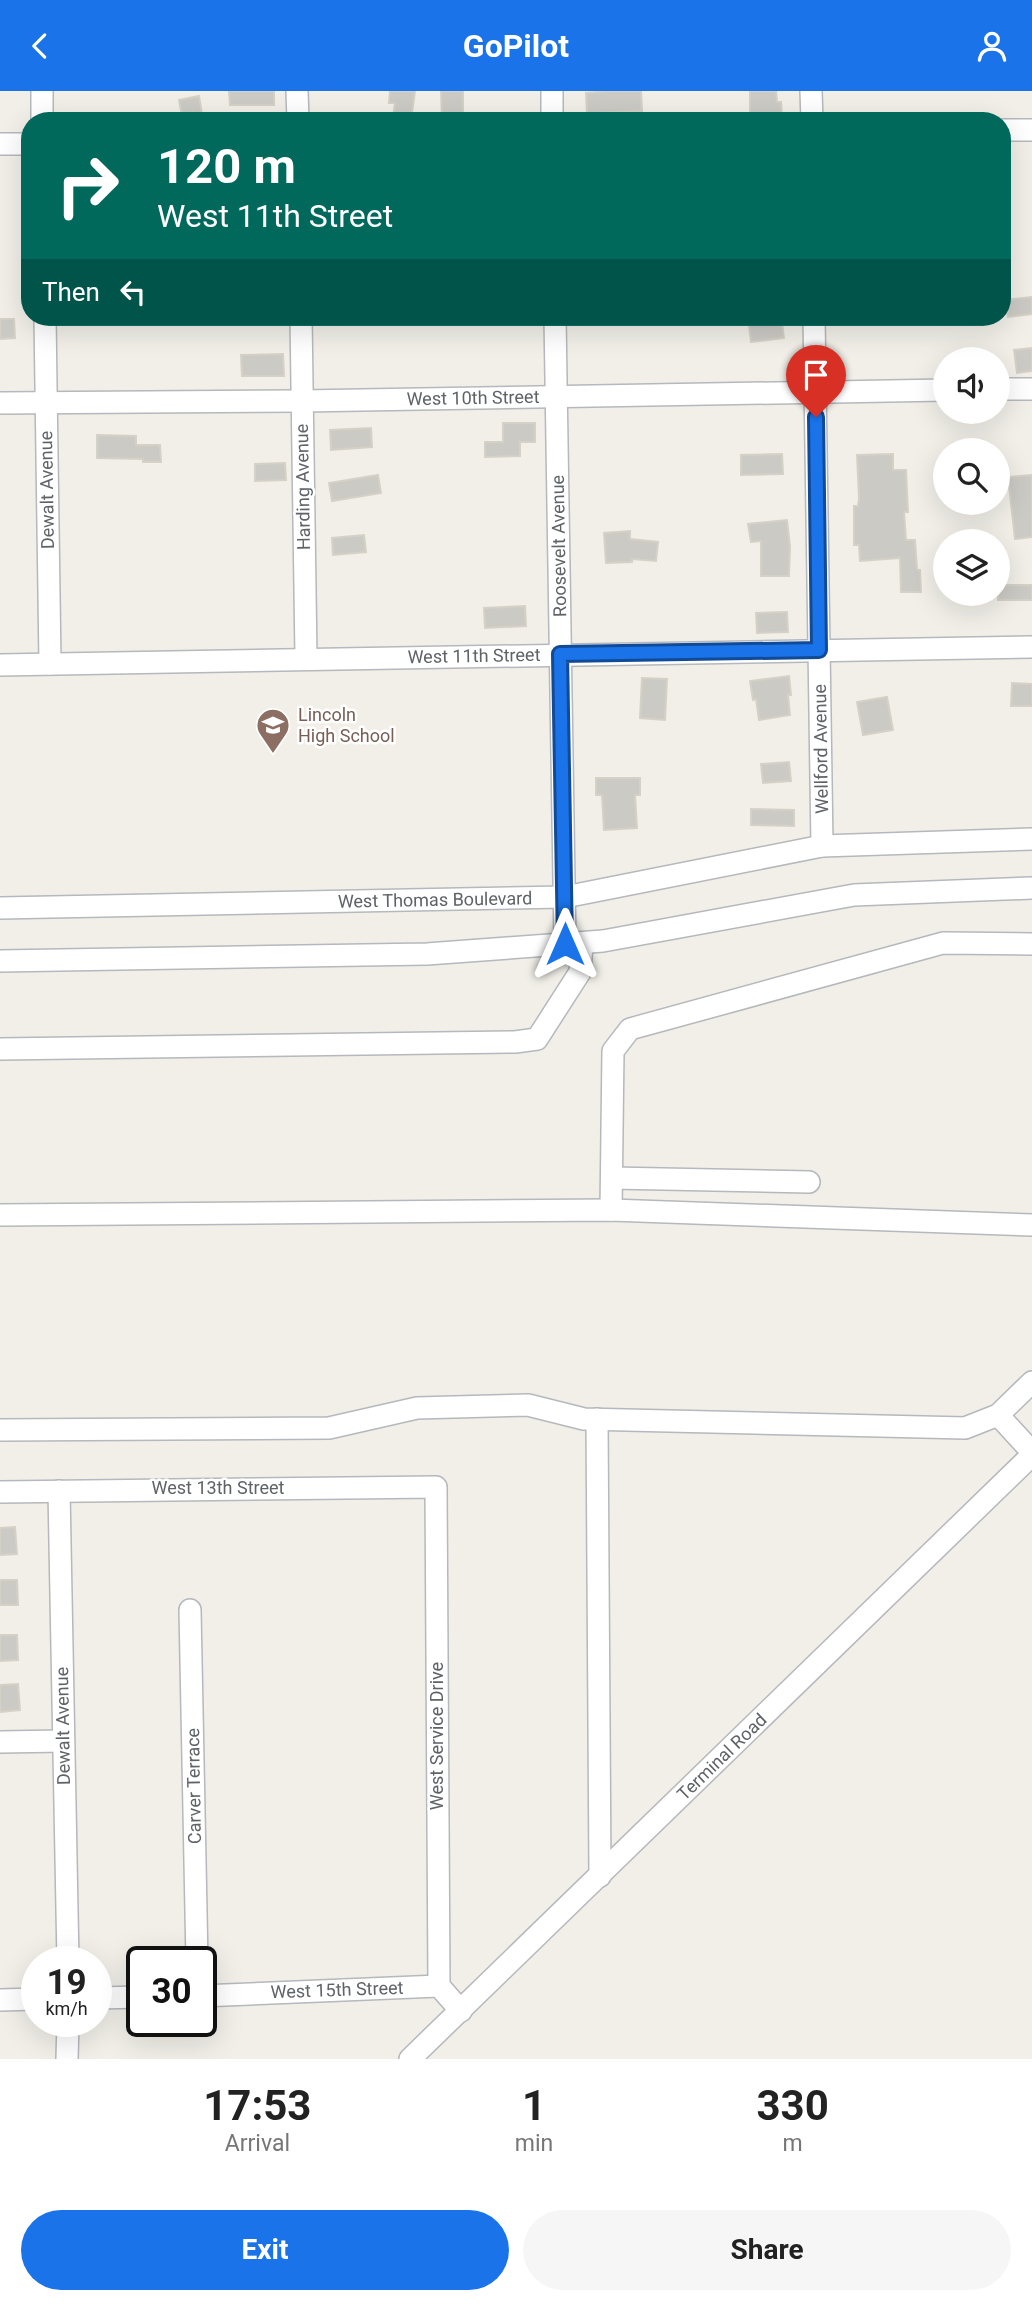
<!DOCTYPE html>
<style>
:root{--surface:#fff;--page:#f6f6f6;--text:#222;--muted:#767676;--accent:#1a73e8}
body{margin:0;font-family:Roboto,sans-serif;background:var(--page);color:var(--text);height:100vh;display:flex;flex-direction:column;font-size:26px;white-space:nowrap}
*{box-sizing:border-box;margin:0}
p{font-size:23px;color:var(--muted)}
.icon{flex:none;width:38px;height:38px;fill:none;stroke:currentColor;stroke-width:2;stroke-linecap:round;stroke-linejoin:round}
.map{position:relative;height:1968px;overflow:hidden}
.side{display:flex;flex-direction:column;background:var(--surface);flex:1}
.side>*{flex:none}
.banner{position:absolute;left:21px;top:21px;width:990px;height:214px;border-radius:28px;box-shadow:0 7px 28px #0002;background:#00695c;color:#fff;overflow:hidden}
.buttons{position:absolute;left:933px;top:256px;display:grid;gap:14px}
.buttons a{display:grid;place-items:center;width:77px;height:77px;border-radius:50%;background:var(--surface);box-shadow:0 7px 28px #0002;font-size:35px}
.speed{position:absolute;left:21px;top:1855px;display:flex;gap:14px;font-size:35px;font-weight:700;text-align:center}
.speed>*{display:grid;place-content:center;width:91px;height:91px;border-radius:50%;background:var(--surface);box-shadow:0 7px 28px #0002;line-height:1}
.speed small{font-size:18px;font-weight:400}
.speed .limit{border:4px solid #111;border-radius:10px;background:#fff;color:#111}
.pin{position:absolute;display:grid;place-items:center;width:60px;height:60px;color:#fff;margin:-72px -30px;border-radius:50% 50% 50% 0;rotate:-45deg;box-shadow:0 0 7px #0007}
.pin .icon{rotate:45deg}
.me{position:absolute;width:77px;margin:-38px;rotate:0deg;stroke-linejoin:round;filter:drop-shadow(0 0 5px #0008)}
.turn{display:flex;align-items:center;gap:24px;height:147px;padding:0 21px;font-size:32px}
.turn .icon{width:91px;height:91px;stroke-width:2.5}
.turn b{display:block;font-size:49px;line-height:60px}
.then{display:flex;align-items:center;height:66px;padding:0 21px;background:#0003;gap:14px;font-size:26px}
.eta{display:flex;justify-content:space-evenly;align-items:center;height:119px;text-align:center}
.eta b{font-size:42px;font-weight:700;line-height:49px}
.button{display:flex;gap:14px;margin-top:auto;padding:14px 21px}
.button a{flex:1;height:80px;border-radius:42px;background:var(--accent);color:#fff;font-size:28px;font-weight:700;line-height:80px;text-align:center}
.button a+a{background:var(--page);color:var(--text)}
header{display:flex;justify-content:space-between;align-items:center;height:91px;padding:0 21px;background:var(--accent);color:#fff;font-size:32px;font-weight:700}
.map>svg:first-child{display:block}
.building{fill:#cccac5;stroke:#d6d1c6;stroke-width:2}
.lines{fill:none;stroke-linecap:round;stroke-linejoin:round}
.minor-casing{stroke:#b5b8bc;stroke-width:24}
.minor{stroke:#fff;stroke-width:21}
.route-casing{stroke:#114b97;stroke-width:18}
.route{stroke:#1a73e8;stroke-width:12}
.labels{text-anchor:middle;stroke-width:5;stroke-linejoin:round;paint-order:stroke}
.street-label{font-size:18px;fill:#5f6368;stroke:#fff}
.education-label{font-size:18px;fill:#785e54;stroke:#fff;text-anchor:start}
</style>
<header><svg class="icon" aria-label="back" viewBox="0 0 24 24"><path d="M15 5l-7 7 7 7"/></svg>GoPilot<svg class="icon" aria-label="person" viewBox="0 0 24 24"><circle cx="12" cy="8" r="4"/><path d="M4 21q1-7 8-7t8 7"/></svg></header>
<div class="map">
<svg width="1032" height="1968" viewBox="0 0 1032 1968">
<rect width="100%" height="100%" fill="#f1efe8"/>
<g class="building">
<path d="M229 0H274V14H230Z"/>
<path d="M390 0H415L411 29 393 26 395 12H389Z"/>
<path d="M441 0H463V27L442 28Z"/>
<path d="M608 0H641L642 20 587 22 586 2Z"/>
<path d="M750 0H776L777 11H781L782 27 750 28Z"/>
<path d="M199 5 203 30H183L179 9Z"/>
<path d="M1032 206V223L1008 226 1006 209Z"/>
<path d="M748 226H781L784 247 751 251Z"/>
<path d="M0 228H14L15 247 0 248Z"/>
<path d="M1032 257V280L1017 282 1014 259Z"/>
<path d="M283 263 284 285H242L241 264Z"/>
<path d="M503 332H535V351H520V365L485 366V351H503Z"/>
<path d="M371 337 372 356 331 359 330 339Z"/>
<path d="M97 344 136 345V354H160L161 371H143V368L97 367Z"/>
<path d="M782 363 783 383 741 384V364Z"/>
<path d="M893 363V379H906L908 421H904L906 449H915L917 479H920L921 501H901L900 467 860 470 859 454H854V415H858L859 407 857 364Z"/>
<path d="M285 372 286 389 255 390V373Z"/>
<path d="M378 384 381 402 332 410 329 392Z"/>
<path d="M1032 384V446L1015 448 1008 386Z"/>
<path d="M787 429 790 455 789 485H761V450L751 451 748 433Z"/>
<path d="M630 440V448L658 451 656 470 632 468V471L606 472 604 442Z"/>
<path d="M364 444 366 461 333 464 332 447Z"/>
<rect x="998" y="494" width="34" height="15"/>
<path d="M525 515 526 535 485 537 484 517Z"/>
<path d="M787 521 788 541 757 542 756 522Z"/>
<path d="M789 585 791 604H788L790 624 759 629 756 608 753 609 750 590Z"/>
<path d="M642 587 667 588 665 629 640 627Z"/>
<path d="M1012 592 1032 593V615H1011Z"/>
<path d="M887 606 893 639 863 644 857 611Z"/>
<path d="M789 671 791 690 763 692 761 673Z"/>
<path d="M596 687H640V704H635L637 737 604 739 602 704H596Z"/>
<path d="M751 718 794 719V735L751 734Z"/>
<path d="M15 1436 17 1463 0 1464V1437Z"/>
<path d="M0 1489H17L18 1514H0Z"/>
<path d="M0 1544H17L18 1569 0 1570Z"/>
<path d="M18 1593 20 1619 0 1621V1594Z"/>
</g>
<g class="lines">
<defs>
<g id="minor">
<path d="M42 0V30"/>
<path d="M297 0 298 30"/>
<path d="M552 0V30"/>
<path d="M811 0 812 30"/>
<path d="M1003 39H1032"/>
<path d="M0 53H30"/>
<path d="M45 226 50 573"/>
<path d="M301 226 306 567"/>
<path d="M555 226 565 853"/>
<path d="M814 226 822 755"/>
<path d="M998 298H1032"/>
<path d="M0 312 302 310 945 299"/>
<path d="M0 574 1032 556"/>
<path d="M0 817 565 806 822 755 1032 748"/>
<path d="M0 870 427 863 603 850 854 804 1032 797"/>
<path d="M0 958 515 951 537 948 580 881 582 852"/>
<path d="M612 1087 809 1091"/>
<path d="M611 1119 613 960 630 938 943 852 1032 853"/>
<path d="M0 1124 611 1119 1032 1134"/>
<path d="M998 1324 1032 1361"/>
<path d="M597 1328 600 1785"/>
<path d="M0 1339 329 1337 417 1317 528 1314 584 1328 965 1337 998 1324 1032 1291"/>
<path d="M59 1400 68 1871"/>
<path d="M0 1401 436 1396 439 1895"/>
<path d="M190 1519 197 1871"/>
<path d="M0 1651 63 1650"/>
<path d="M201 1905 439 1895 461 1920"/>
<path d="M96 1907 142 1906"/>
<path d="M0 1909 37 1908"/>
<path d="M67 1968 68 1930"/>
<path d="M410 1968 1032 1364"/>
</g>
</defs>
<use href="#minor" class="minor-casing"/>
<use href="#minor" class="minor"/>
</g>
<g class="lines">
<defs>
<path id="route" d="M565 853 560 563 819 559 816 326"/>
</defs>
<use href="#route" class="route-casing"/>
<use href="#route" class="route"/>
</g>
<defs>
<symbol id="school-pin" viewBox="-11 -11 22 30"><path d="M0 17L-7.5 6A9.5 9.5 0 1 1 7.5 6Z" fill="#8d6e63" stroke="#fff"/><path d="M0-5L7-2L0 1L-7-2ZM-4 1L0 2.5L4 1V4Q0 6-4 4Z" fill="#fff"/></symbol>
</defs>
<g fill-rule="evenodd">
<use href="#school-pin" x="254" y="615" width="38" height="52"/>
</g>
<g class="labels">
<g class="street-label">
<text transform="translate(473 307) rotate(-1)" y="6">West 10th Street</text>
<text transform="translate(303 396) rotate(-91)" y="6">Harding Avenue</text>
<text transform="translate(47 399) rotate(-91)" y="6">Dewalt Avenue</text>
<text transform="translate(559 455) rotate(-91)" y="6">Roosevelt Avenue</text>
<text transform="translate(474 565) rotate(-1)" y="6">West 11th Street</text>
<text transform="translate(821 658) rotate(-91)" y="6">Wellford Avenue</text>
<text transform="translate(435 809) rotate(-1)" y="6">West Thomas Boulevard</text>
<text x="218" y="1403">West 13th Street</text>
<text transform="translate(63 1635) rotate(-91)" y="6">Dewalt Avenue</text>
<text transform="translate(437 1645) rotate(-90)" y="6">West Service Drive</text>
<text transform="translate(722 1666) rotate(-44)" y="6">Terminal Road</text>
<text transform="translate(194 1695) rotate(-91)" y="6">Carver Terrace</text>
<text transform="translate(337 1899) rotate(-2)" y="6">West 15th Street</text>
</g>
<g class="education-label">
<text x="298" y="630">Lincoln<tspan x="298" dy="21">High School</tspan></text>
</g>
</g>
</svg>
<div class="buttons">
<a><svg class="icon" aria-label="sound" viewBox="0 0 24 24"><path d="M4 9h4l5-4v14l-5-4H4zM17 9q2 3 0 6"/></svg></a>
<a><svg class="icon" aria-label="search" viewBox="0 0 24 24"><circle cx="10" cy="10" r="6"/><path d="M15 15l6 6"/></svg></a>
<a><svg class="icon" aria-label="layers" viewBox="0 0 24 24"><path d="M12 4l9 5-9 5-9-5zM3 14l9 5 9-5"/></svg></a>
</div>
<div class="speed"><div>19<small>km/h</small></div><div class="limit">30</div></div>
<div class="pin" style="left:816px;top:326px;background:#d93025"><svg class="icon" aria-label="arrive" viewBox="0 0 24 24"><path d="M6 21V4h12l-3 4 3 4H6"/></svg></div>
<svg class="me" style="left:565px;top:853px" viewBox="-20 -20 40 40"><path d="M0-17L14 15 0 8-14 15z" fill="#1a73e8" stroke="#fff" stroke-width="4"/></svg>
<div class="banner">
<div class="turn"><svg class="icon" aria-label="right" viewBox="0 0 24 24"><path d="M7 20v-9h11M14 6l5 5-5 5"/></svg><div><b>120 m</b>West 11th Street</div></div>
<div class="then">Then<svg class="icon" aria-label="left" viewBox="0 0 24 24"><path d="M17 20v-9H6M10 6l-5 5 5 5"/></svg></div>
</div>
</div>
<section class="side">
<div class="eta">
<div><b>17:53</b><p>Arrival</p></div>
<div><b>1</b><p>min</p></div>
<div><b>330</b><p>m</p></div>
</div>
<div class="button"><a>Exit</a><a>Share</a></div>
</section>
